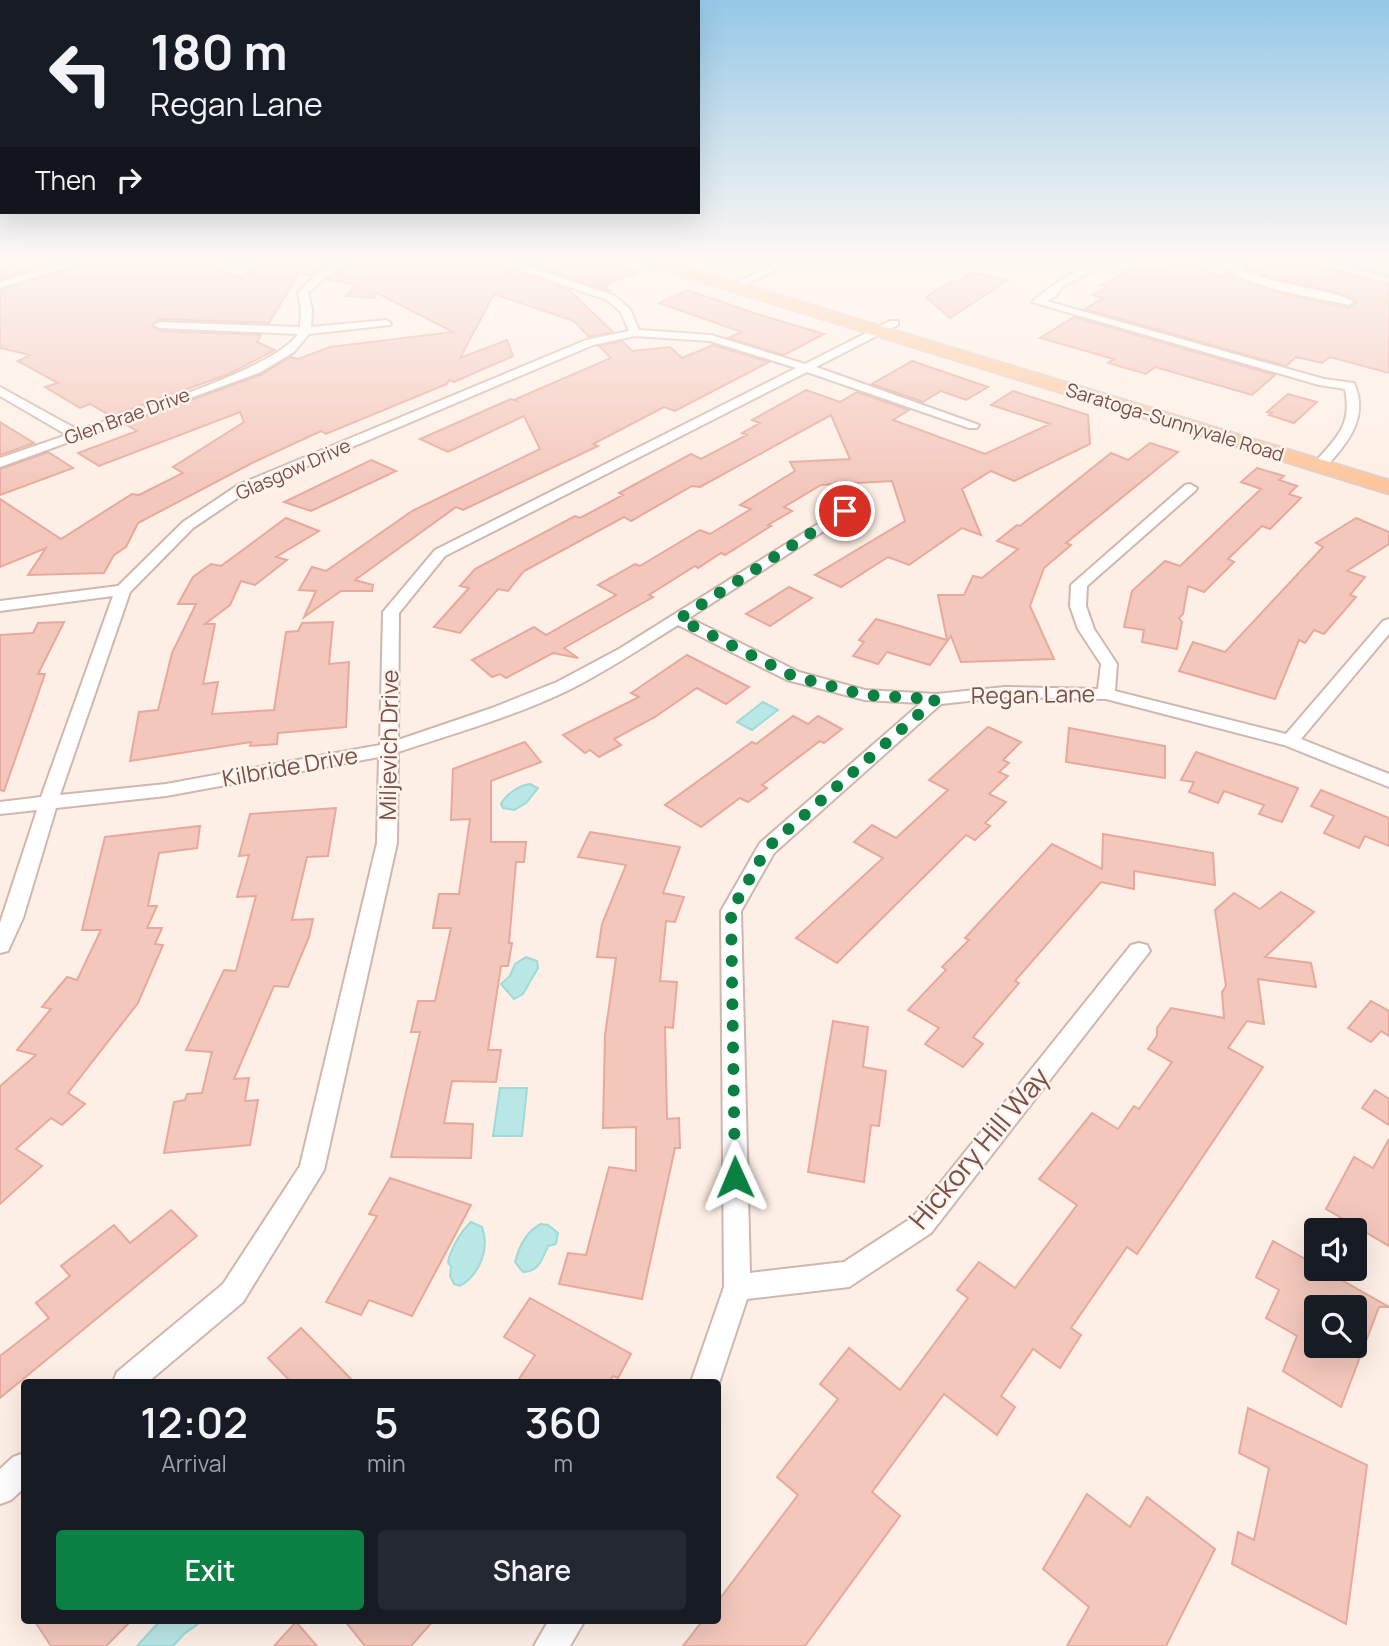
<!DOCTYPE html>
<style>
:root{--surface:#171b24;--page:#242831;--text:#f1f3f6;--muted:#9ea1a6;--accent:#0b8043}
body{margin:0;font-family:Manrope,sans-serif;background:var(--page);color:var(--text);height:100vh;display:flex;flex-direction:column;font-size:26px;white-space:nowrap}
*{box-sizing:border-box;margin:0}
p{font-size:23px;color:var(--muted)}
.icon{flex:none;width:38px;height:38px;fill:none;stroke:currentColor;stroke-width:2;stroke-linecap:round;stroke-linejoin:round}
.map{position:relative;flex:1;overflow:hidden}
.sheet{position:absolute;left:21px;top:1379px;width:700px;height:245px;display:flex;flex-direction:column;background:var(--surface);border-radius:7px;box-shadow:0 7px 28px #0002}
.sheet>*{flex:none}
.banner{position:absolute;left:0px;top:0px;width:700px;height:214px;box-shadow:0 7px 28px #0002;background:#171b24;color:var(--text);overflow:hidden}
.tools{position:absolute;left:1304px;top:1218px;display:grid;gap:14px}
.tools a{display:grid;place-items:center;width:63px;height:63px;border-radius:7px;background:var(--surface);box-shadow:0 7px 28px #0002;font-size:35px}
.pin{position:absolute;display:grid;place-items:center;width:60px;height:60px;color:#fff;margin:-30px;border:4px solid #fff;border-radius:50%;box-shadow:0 2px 7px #0007}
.me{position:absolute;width:77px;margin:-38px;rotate:359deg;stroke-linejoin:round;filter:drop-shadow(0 0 5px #0008)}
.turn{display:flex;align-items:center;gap:24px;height:147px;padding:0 35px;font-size:32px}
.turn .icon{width:91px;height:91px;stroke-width:2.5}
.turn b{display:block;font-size:49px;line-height:60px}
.then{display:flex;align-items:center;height:66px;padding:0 35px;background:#0003;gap:14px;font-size:26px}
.eta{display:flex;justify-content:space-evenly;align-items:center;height:119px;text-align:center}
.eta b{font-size:42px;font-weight:600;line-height:49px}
.action{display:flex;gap:14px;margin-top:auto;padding:14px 35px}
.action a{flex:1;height:80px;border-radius:7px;background:var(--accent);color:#fff;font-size:28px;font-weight:600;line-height:80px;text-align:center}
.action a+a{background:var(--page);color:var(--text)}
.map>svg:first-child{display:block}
.water{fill:#b8e7e5;stroke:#9edad7;stroke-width:2}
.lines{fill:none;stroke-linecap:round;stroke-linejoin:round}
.stream{stroke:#9edad7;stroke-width:4.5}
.building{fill:#f3c7bc;stroke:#e7a99b;stroke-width:2;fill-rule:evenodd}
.minor-casing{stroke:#d1b6ad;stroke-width:4}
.primary-casing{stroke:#d9cecc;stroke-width:3}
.minor{fill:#fff;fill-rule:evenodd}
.primary{fill:#fdc59b;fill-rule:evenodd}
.route{stroke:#0b8043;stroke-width:12;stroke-dasharray:0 21.6}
.labels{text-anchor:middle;stroke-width:5;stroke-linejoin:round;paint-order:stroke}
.far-street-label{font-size:19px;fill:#775049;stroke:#fff4ec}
.street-label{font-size:23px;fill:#775049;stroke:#fff4ec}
.near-street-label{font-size:28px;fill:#775049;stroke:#fff4ec}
</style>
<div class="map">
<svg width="1389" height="1646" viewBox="0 0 1389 1646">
<rect width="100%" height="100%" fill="#fdefe5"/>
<g class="water">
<path d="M763 702 778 710 752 730 737 722Z"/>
<path d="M530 784 538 788 526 803 514 810 503 808 501 804C506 794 520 785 530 784Z"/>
<path d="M526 957 537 961 538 968 523 994 514 999 501 984 510 976 515 964Z"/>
<path d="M500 1088H527L522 1136H493Z"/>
<path d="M471 1222 482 1227C490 1249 480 1274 460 1286L454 1284 450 1276 451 1267 448 1262C450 1250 461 1231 471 1222Z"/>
<path d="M541 1224 548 1225 558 1233 556 1244 548 1246C542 1259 539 1272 523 1272L515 1262C519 1247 526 1231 541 1224Z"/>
<path d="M160 1621V1620L202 1621 184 1634 173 1646H137Z"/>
</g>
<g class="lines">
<path class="stream" d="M1321 258 1389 276"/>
</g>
<g class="building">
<path d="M0 258H71L0 279Z"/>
<path d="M101 258H194L240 278 273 258H338L311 276 299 273 269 323 160 319 153 323 152 326 160 331 261 335 257 342 275 350 229 374 111 416 90 404 80 408 45 387 58 383 18 361 30 355 0 348V290Z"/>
<path d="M362 258H484L569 290 613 332 589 337 574 321 494 294 460 358 507 340 513 356 454 382 449 380 447 384 326 434 321 431 254 462 138 523 126 547 114 555 104 573 28 575 46 548 0 567V499L61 539 132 494 139 495 183 473 173 467 244 422 240 412 99 466 78 453 137 431 125 424 260 375 291 357 298 359 330 347 453 332 377 293 374 298 346 296 356 285 327 279Z"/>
<path d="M511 258H598L637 272 607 284 601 282 612 292Z"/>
<path d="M1261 258H1288L1389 284V373L1330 357 1322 363 1296 357 1286 366 1085 309 1103 298 1093 295 1107 287 1102 285 1127 270 1196 264 1218 277 1228 273 1276 292 1348 308 1356 303 1355 300 1336 292 1269 277 1243 266Z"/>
<path d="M971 272 1007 281 950 318 926 297 951 281 956 282Z"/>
<path d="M687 290 757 314 824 334 784 355 728 338 742 332 659 303Z"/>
<path d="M1074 317 1275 375 1252 395 1155 367 1146 374 1108 363 1114 359 1040 338Z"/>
<path d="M622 341 632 351 670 347 682 358 713 345 769 362 675 411 664 407 593 444 598 446 463 510 456 507 355 580 373 585 372 591H341L304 617 316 591 299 590 312 567 326 571 412 511 540 449 524 416 448 452 420 439 511 399 517 401 516 399 611 358 599 346Z"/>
<path d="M912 361 988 387 966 400 941 391 923 402 872 384Z"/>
<path d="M806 390 840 402 857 392 909 410 893 420 985 454 1050 424 991 405 1013 391 1088 415 1090 444 1014 481 991 471 962 489 981 535 962 528 909 565 888 557 841 587 815 575 905 521 892 481 821 485 784 507 792 511 768 525 771 526 725 555 721 553 698 568 695 566 649 595 653 597 564 648 578 658 553 653 506 678 500 674 492 677 472 660 534 627 546 635 616 595 598 585 635 564 640 566 700 530 710 534 751 509 740 505 795 471 790 462 850 459 831 415 700 487 692 486 631 521 624 517 524 571 508 591 498 589 460 633 434 627 469 588 460 586 475 569 575 516 580 518 623 495 619 493 691 454 701 459 747 435 742 433 760 423 752 420Z"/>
<path d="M1288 394 1317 402 1294 423 1269 415 1272 413 1267 412Z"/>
<path d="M0 422 34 443 0 455Z"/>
<path d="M1150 443 1178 452 1066 543 1071 545 1044 568 1030 606 1054 659 961 662 951 636 930 665 887 652 878 664 853 656 864 642 859 640 876 619 947 640 938 595H964L973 576 982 578 1018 549 997 541 1017 525 1020 526 1111 453 1128 460Z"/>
<path d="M48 452 73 468 0 495V469Z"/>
<path d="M371 460 396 471 311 511 284 502Z"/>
<path d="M1257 468 1284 476 1279 480 1297 486 1289 494 1301 498 1270 529 1262 526 1228 559 1234 562 1204 592 1188 586 1183 614 1179 618 1182 622 1177 649 1142 642 1144 630 1124 627 1132 591 1165 561 1180 566 1261 489 1241 482Z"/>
<path d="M286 518 319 531 276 557 287 560 255 585 241 581 230 605 205 624H215L203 684 218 682 212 714 274 710 286 632 298 631 302 623 333 622 329 664 349 662 346 727 278 733 277 744 250 746 251 742 130 761 139 712 158 710 172 653 196 604H178L193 577 211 564 221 566Z"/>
<path d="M1356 518 1389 532V544L1347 571 1365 577 1350 595 1356 597 1324 634 1314 630 1305 643 1299 640 1275 699 1179 671 1193 642 1225 652 1323 547 1316 543Z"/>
<path d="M789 587 812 598 770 626 746 614Z"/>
<path d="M64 622 38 674H45L4 791 0 790V635L33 633 38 623Z"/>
<path d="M687 655 749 687 726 704 697 688 655 717 614 739 621 745 599 757 590 750 585 753 563 735 639 697 631 693Z"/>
<path d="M793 716 808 724 818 716 842 729 824 743 820 741 762 785 767 788 748 802 740 798 701 827 665 805 752 742 756 744Z"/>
<path d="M988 727 1021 742 1003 760 1009 763 999 772 1008 776 989 794 1006 802 985 823 990 826 975 840 966 835 837 963 796 938 883 858 854 842 872 825 896 838 948 790 929 780Z"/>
<path d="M1069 728 1165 746V778L1066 762Z"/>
<path d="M525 742 541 762 491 781V842H526L524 862H516L509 943H512L508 966H501L488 1050H501L496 1082 452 1081 444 1123 473 1124 471 1158 391 1157 420 1032H411L418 1001H435L451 928H433L439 894H459L470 819 451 820 453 769Z"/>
<path d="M1196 752 1298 788 1282 822 1259 814 1264 805 1224 791 1218 803 1189 792 1194 782 1181 780Z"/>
<path d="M1321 790 1389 818V846L1365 836 1359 848 1324 833 1334 816 1311 806Z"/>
<path d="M336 808 328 856 307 857 292 920 313 919 309 937 288 987 274 986 234 1079 249 1078 245 1101 258 1100 250 1145 164 1153 174 1102 185 1100 187 1094 202 1093 212 1052 186 1050 224 970 236 971 256 896 237 897 249 855 239 856 250 814Z"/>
<path d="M200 826 197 848 159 853 148 906H157L147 928H162L155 944 163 945 138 1003 68 1093 85 1104 62 1125 51 1118 16 1149 42 1166 0 1204V1086L36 1055 17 1050 51 1009 42 1007 67 977 77 980 101 930H82L105 837Z"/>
<path d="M590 832 680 847 663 893 684 897 675 922 666 921 660 981 677 982 673 1028 665 1027 667 1119 679 1118 680 1148H675L642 1299 559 1284 568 1253 586 1255 609 1167 636 1171V1127L603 1128 605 1035 616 958 597 957 602 924 626 865 578 857Z"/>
<path d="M1103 834 1213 853 1215 885 1134 871V889L1101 882 1015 981 1019 983 973 1037 983 1044 963 1067 925 1044 939 1028 908 1010 946 970 942 967 969 940 965 938 1052 844 1102 869Z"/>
<path d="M1281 892 1314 912 1265 957 1311 963 1316 987 1258 979 1264 1024 1247 1021 1228 1048 1263 1067 1137 1254 1127 1247 1071 1328 1081 1335 1060 1368 1033 1349 1001 1396 1015 1407 997 1435 944 1394 872 1492 900 1516 805 1646H683L703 1620H718V1601L798 1495 777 1477 838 1399 820 1384 849 1348 900 1390 968 1298 957 1290 979 1262 1015 1288 1077 1205 1039 1179 1092 1113 1118 1129 1134 1106 1139 1109 1172 1062 1148 1049 1157 1036V1028L1171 1008 1224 1018 1222 992 1226 986 1215 910 1234 893 1260 909Z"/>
<path d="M1371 1001 1389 1011V1036L1381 1031 1371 1042 1348 1028Z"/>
<path d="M833 1021 868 1027 863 1067 886 1071 879 1126 871 1125 864 1182 808 1172Z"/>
<path d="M1375 1090 1389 1099V1125L1362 1108Z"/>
<path d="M1389 1139V1246L1326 1209 1354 1157 1373 1168Z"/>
<path d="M390 1178 471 1205 412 1316 369 1300 361 1315 326 1302 377 1216 369 1214Z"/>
<path d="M171 1210 197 1236 0 1398V1356L49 1318 36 1303 70 1276 61 1266 114 1225 130 1243Z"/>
<path d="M1273 1241 1316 1265V1269H1322L1389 1307H1379L1341 1407 1283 1371 1297 1336 1266 1318 1279 1290 1256 1277ZM1316 1307H1354V1346H1316Z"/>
<path d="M530 1298 631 1354 618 1378 613 1376 609 1382H517L535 1355 504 1337Z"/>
<path d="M301 1328 316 1343 354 1382H291L268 1358Z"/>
<path d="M1248 1408 1367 1465 1346 1624 1232 1564 1238 1532 1254 1540 1269 1468 1239 1453Z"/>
<path d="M1087 1494 1130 1527 1147 1497 1215 1549 1166 1646H1067L1089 1607 1043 1569Z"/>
<path d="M34 1620H132L106 1646H51Z"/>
<path d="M344 1620H434L411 1646H365Z"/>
<path d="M296 1622 317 1646H274Z"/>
</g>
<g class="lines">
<defs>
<g id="minor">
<path d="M82 258H99L0 288V282Z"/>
<path d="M344 258H359L329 274 308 293 312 309 311 327 386 320 391 323 390 325 309 334 294 352 259 373 0 467V458L67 435 0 396V387L78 430C125 414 273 371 298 334L160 328 154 325 160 322 300 327 301 309 298 293 316 274Z"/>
<path d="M486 258H502L615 296 630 309 639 330 711 335 805 364 890 321H898V325L816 367 979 425 977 428H969L807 372 445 556 399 613 398 740 492 708 557 682 619 649 845 507 850 508V514L689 618 799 672 865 690 936 694 1005 687 1098 689 1101 664 1078 629 1070 606 1071 585 1185 485 1190 484 1197 488 1195 491 1087 586 1086 606 1094 629 1117 664 1115 691 1286 734 1383 621 1389 619V634L1301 739 1389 774V787L1284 745 1106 699 1005 697 941 704 774 853 741 911 750 1273 844 1262 913 1217 1131 945 1139 943 1147 945 1150 951 931 1233 849 1287 747 1299 718 1386V1382H691L724 1287 721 911 760 843 921 703 865 700 787 680 678 625C643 647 608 670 571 689 516 716 455 733 398 752L397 843 324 1170 243 1302 148 1382H113L117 1372 223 1284 300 1166 377 843 379 757 166 796 56 808 23 918 8 951 0 953V923L37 810 0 814V802L41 797 113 596 0 611V601L118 586 183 522 238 485 586 340 629 331 621 312 607 300ZM635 336 710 341 796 368 435 550 383 612 380 745 166 784 60 795 130 592 193 528 248 491 593 345Z"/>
<path d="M787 258H801L736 289 727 287Z"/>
<path d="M1098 258H1117L1062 287 1056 296 1046 301 1324 379 1354 383C1370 418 1346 445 1324 469H1314L1312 466C1334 439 1353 428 1345 389L1319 385 1032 302C1051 285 1074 272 1098 258Z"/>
<path d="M1212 258C1228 258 1242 271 1258 276 1282 285 1338 291 1354 302L1349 305C1308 296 1243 289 1212 258Z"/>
<path d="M24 1453V1488L11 1500 0 1504V1469L13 1457Z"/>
<path d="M549 1620H585L570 1646H534Z"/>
</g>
<path id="primary" d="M631 258H657L1389 480V494L633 261Z"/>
</defs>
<use href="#minor" class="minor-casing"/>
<use href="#primary" class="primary-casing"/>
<use href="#minor" class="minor"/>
<use href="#primary" class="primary"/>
</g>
<linearGradient id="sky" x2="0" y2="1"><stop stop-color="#95c8e7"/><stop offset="0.53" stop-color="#fef8f3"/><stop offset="1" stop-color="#fef8f3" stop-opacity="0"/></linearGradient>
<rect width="1389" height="489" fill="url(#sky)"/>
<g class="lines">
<path class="route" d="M735 1177 731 911 767 848 936 699 865 695 793 676 679 619 845 511"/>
</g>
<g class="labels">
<g class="far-street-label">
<text transform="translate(127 416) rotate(-20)" y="7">Glen Brae Drive</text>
<text transform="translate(1175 422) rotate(17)" y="7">Saratoga-Sunnyvale Road</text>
<text transform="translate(293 469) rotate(-24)" y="7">Glasgow Drive</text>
</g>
<g class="street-label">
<text transform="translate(1033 695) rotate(-1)" y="8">Regan Lane</text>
<text transform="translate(389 745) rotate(-89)" y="8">Miljevich Drive</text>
<text transform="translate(290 767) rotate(-10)" y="8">Kilbride Drive</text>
</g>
<g class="near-street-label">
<text transform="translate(979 1148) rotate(-50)" y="10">Hickory Hill Way</text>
</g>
</g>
</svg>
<div class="tools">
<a><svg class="icon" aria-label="sound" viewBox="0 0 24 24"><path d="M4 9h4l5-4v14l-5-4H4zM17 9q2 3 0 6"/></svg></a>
<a><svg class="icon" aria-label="search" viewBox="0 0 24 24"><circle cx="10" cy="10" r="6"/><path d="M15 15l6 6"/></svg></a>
</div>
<div class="pin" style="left:845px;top:511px;background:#d93025"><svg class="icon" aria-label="arrive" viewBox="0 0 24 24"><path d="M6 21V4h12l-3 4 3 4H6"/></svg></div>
<svg class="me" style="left:735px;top:1177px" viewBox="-20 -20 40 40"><path d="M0-17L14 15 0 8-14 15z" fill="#0b8043" stroke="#fff" stroke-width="4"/></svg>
<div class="banner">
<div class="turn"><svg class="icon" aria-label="left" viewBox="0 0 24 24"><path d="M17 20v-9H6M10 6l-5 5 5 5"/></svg><div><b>180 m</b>Regan Lane</div></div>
<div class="then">Then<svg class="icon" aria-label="right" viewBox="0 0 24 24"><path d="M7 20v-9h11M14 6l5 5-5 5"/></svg></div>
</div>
<section class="sheet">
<div class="eta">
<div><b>12:02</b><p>Arrival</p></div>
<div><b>5</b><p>min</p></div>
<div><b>360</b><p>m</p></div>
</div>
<div class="action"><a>Exit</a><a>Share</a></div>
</section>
</div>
